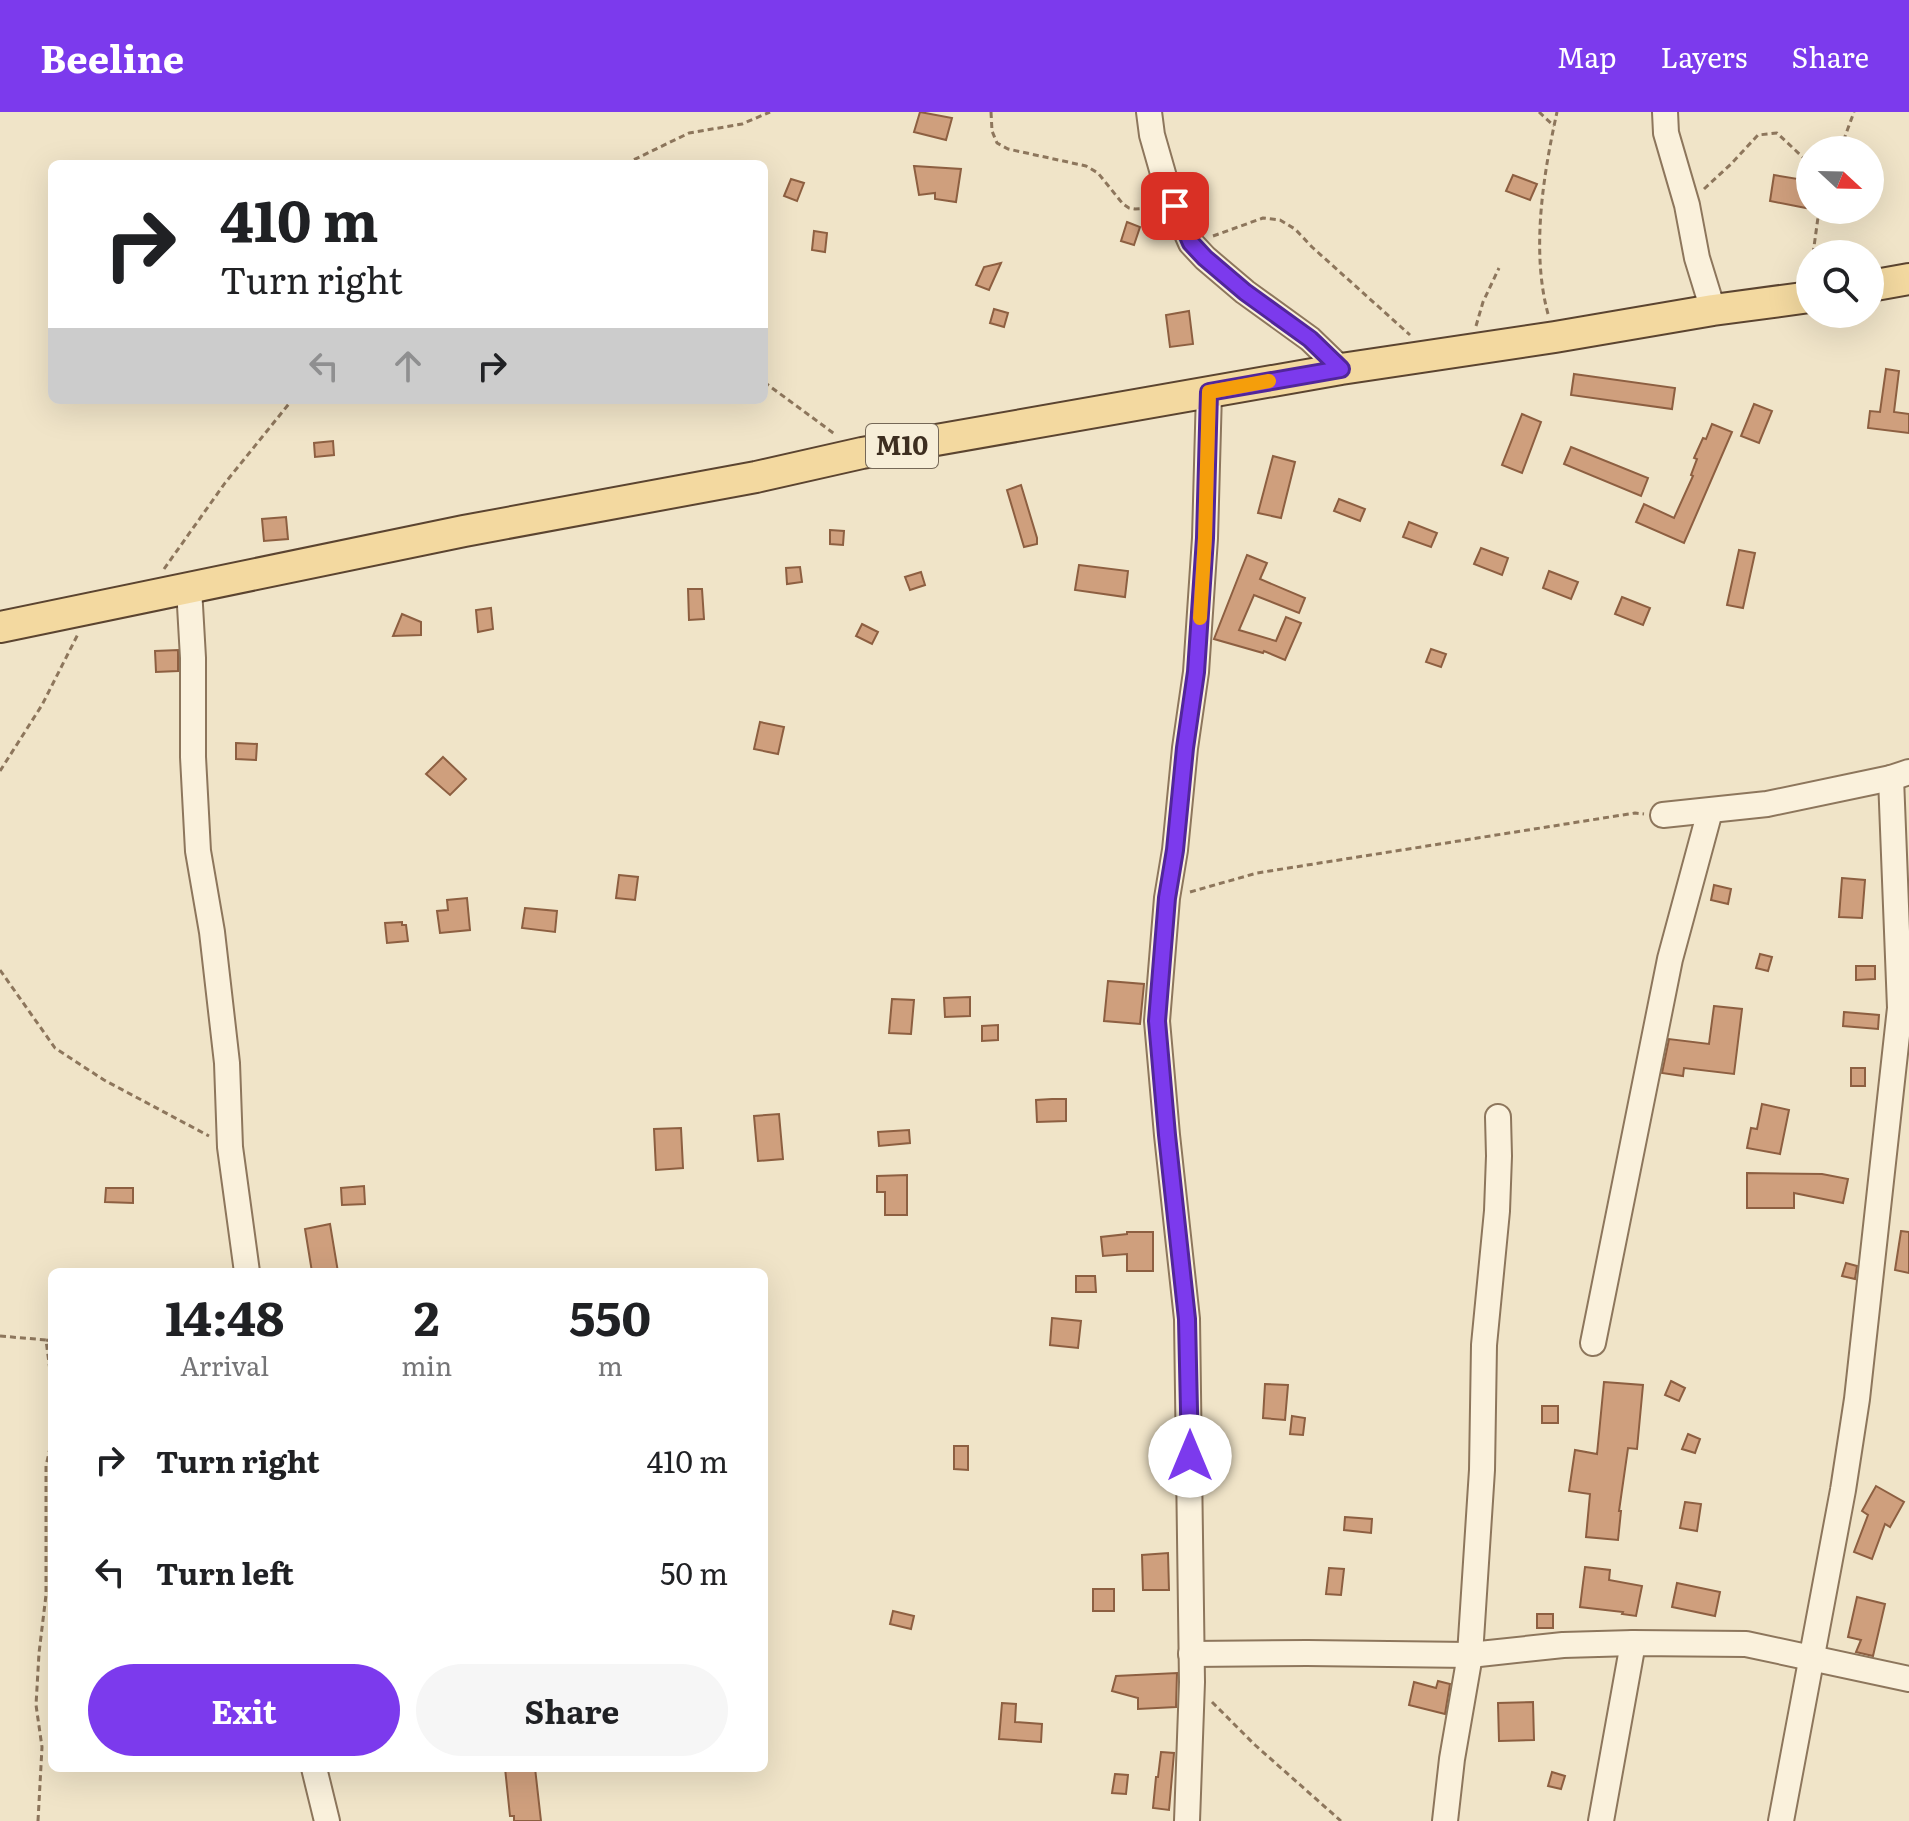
<!DOCTYPE html>
<style>
:root{--surface:#fff;--page:#f6f6f6;--text:#202124;--muted:#757577;--accent:#7c3aed}
body{margin:0;font-family:Literata,serif;background:var(--page);color:var(--text);height:100vh;display:flex;flex-direction:column;font-size:30px;white-space:nowrap}
*{box-sizing:border-box;margin:0}
p{font-size:26px;color:var(--muted)}
.icon{flex:none;width:44px;height:44px;fill:none;stroke:currentColor;stroke-width:2;stroke-linecap:round;stroke-linejoin:round}
.map{position:relative;flex:1;overflow:hidden}
.drawer{position:absolute;left:48px;top:1156px;width:720px;height:504px;display:flex;flex-direction:column;background:var(--surface);border-radius:12px;box-shadow:0 8px 32px #0002}
.drawer>*{flex:none}
.hud{position:absolute;left:48px;top:48px;width:720px;height:244px;border-radius:12px;box-shadow:0 8px 32px #0002;background:#fff;color:var(--text);overflow:hidden}
.needle{width:52px;rotate:112deg}
.buttons{position:absolute;left:1796px;top:24px;display:grid;gap:16px}
.buttons a{display:grid;place-items:center;width:88px;height:88px;border-radius:50%;background:var(--surface);box-shadow:0 8px 32px #0002;font-size:40px}
.pin{position:absolute;display:grid;place-items:center;width:68px;height:68px;color:#fff;margin:-34px;border-radius:16px;box-shadow:0 4px 12px #0006}
.me{position:absolute;width:88px;margin:-44px;rotate:0deg;stroke-linejoin:round;filter:drop-shadow(0 0 6px #0008)}
.turn{display:flex;align-items:center;gap:28px;height:168px;padding:0 40px;font-size:36px}
.turn .icon{width:104px;height:104px;stroke-width:2.5}
.turn b{display:block;font-size:56px;line-height:68px}
.lanes{display:flex;align-items:center;height:76px;padding:0 40px;background:#0003;justify-content:center;gap:40px;direction:ltr}
.lanes .off{opacity:.35}
.eta{display:flex;justify-content:space-evenly;align-items:center;height:136px;text-align:center}
.eta b{font-size:48px;font-weight:700;line-height:56px}
.action{display:flex;gap:16px;margin-top:auto;padding:16px 40px}
.action a{flex:1;height:92px;border-radius:48px;background:var(--accent);color:#fff;font-size:32px;font-weight:700;line-height:92px;text-align:center}
.action a+a{background:var(--page);color:var(--text)}
ul{padding:0;list-style:none}
li{display:flex;align-items:center;gap:24px;height:112px;padding:0 40px}
li div{flex:1}
li b{display:block;font-size:30px}
li em{font-style:normal}
header{display:flex;align-items:center;gap:48px;box-sizing:border-box;height:112px;padding:0 40px;background:var(--accent);color:#fff}
header strong{font-size:38px}
nav{display:flex;gap:44px;margin-inline-start:auto;font-size:28px}
.map>svg:first-child{display:block}
.building{fill:#cf9f7d;stroke:#8d5f41;stroke-width:2}
.lines{fill:none;stroke-linecap:round;stroke-linejoin:round}
.minor-casing{stroke:#8d765c;stroke-width:28}
.major-casing{stroke:#5b4430;stroke-width:34}
.path{stroke:#8d765c;stroke-width:3;stroke-dasharray:6 4;stroke-linecap:butt}
.minor{stroke:#faf1dc;stroke-width:24}
.major{stroke:#f3d9a0;stroke-width:30}
.route-casing{stroke:#51269a;stroke-width:20}
.route{stroke:#7c3aed;stroke-width:14}
.slow{stroke:#f59e0b;stroke-width:14}
.labels{text-anchor:middle;stroke-width:6;stroke-linejoin:round;paint-order:stroke}
.shield{fill:#f7eed8;stroke:#756857;stroke-width:2}
.shield-label{font-size:26px;font-weight:bold;fill:#3d2e20}
</style>
<header>
<strong>Beeline</strong>
<nav><a>Map</a><a>Layers</a><a>Share</a></nav>
</header>
<div class="map">
<svg width="1909" height="1709" viewBox="0 0 1909 1709">
<rect width="100%" height="100%" fill="#f0e4c8"/>
<g class="building">
<path d="M920 0 952 6 946 28 914 20Z"/>
<path d="M914 54 961 57 956 90 935 87V81L919 83Z"/>
<path d="M1513 63 1537 72 1530 88 1506 79Z"/>
<path d="M1774 63 1810 69 1806 96 1770 89Z"/>
<path d="M791 67 804 71 797 89 784 84Z"/>
<path d="M1127 110 1140 115 1134 133 1121 129Z"/>
<path d="M814 119 827 121 825 140 812 138Z"/>
<path d="M1001 151 989 178 976 173 984 155Z"/>
<path d="M994 197 1008 201 1004 215 990 211Z"/>
<path d="M1189 199 1193 232 1170 235 1166 203Z"/>
<path d="M1886 257 1899 259 1894 300 1909 302V321L1868 316 1870 299 1880 300Z"/>
<path d="M1574 262 1675 276 1672 297 1571 283Z"/>
<path d="M1754 292 1772 299 1759 331 1741 324Z"/>
<path d="M1522 302 1541 310 1522 361 1502 353Z"/>
<path d="M1712 312 1732 320 1684 431 1636 410 1644 392 1674 406 1693 364 1691 363 1697 347 1694 346 1703 326 1706 327Z"/>
<path d="M333 329 334 343 315 345 314 331Z"/>
<path d="M1571 335 1648 366 1641 384 1564 352Z"/>
<path d="M1273 344 1295 350 1281 406 1258 401Z"/>
<path d="M1021 373 1037 426V432L1024 435 1007 378Z"/>
<path d="M1339 387 1365 397 1360 409 1334 399Z"/>
<path d="M286 405 288 427 264 429 262 407Z"/>
<path d="M1409 410 1437 421 1431 435 1403 425Z"/>
<path d="M830 418 844 419 843 433 830 432Z"/>
<path d="M1481 436 1508 446 1502 463 1474 452Z"/>
<path d="M1739 438 1755 441 1743 496 1727 493Z"/>
<path d="M1247 443 1267 451 1260 467 1305 486 1299 501 1254 483 1239 518 1276 529 1286 505 1301 511 1285 548 1264 539 1263 541 1214 527Z"/>
<path d="M1079 453 1128 459 1125 485 1075 478Z"/>
<path d="M800 455 802 470 787 472 786 456Z"/>
<path d="M1549 459 1578 470 1571 487 1543 476Z"/>
<path d="M921 460 925 473 910 478 905 465Z"/>
<path d="M688 477H702L704 507 689 508Z"/>
<path d="M1622 485 1650 496 1643 513 1615 502Z"/>
<path d="M491 496 493 517 478 520 476 498Z"/>
<path d="M402 502 421 510V523L393 524Z"/>
<path d="M862 512 878 520 872 532 856 524Z"/>
<path d="M1431 537 1446 542 1441 555 1426 550Z"/>
<path d="M178 538V559L156 560 155 539Z"/>
<path d="M760 610 784 615 778 642 754 637Z"/>
<path d="M236 631 257 632 256 648 236 647Z"/>
<path d="M443 645 466 667 450 683 426 662Z"/>
<path d="M619 763 638 765 635 788 616 786Z"/>
<path d="M1842 766 1865 768 1862 806 1839 805Z"/>
<path d="M1714 773 1731 777 1728 792 1711 788Z"/>
<path d="M467 786 470 818 440 821 437 799 448 798 447 788Z"/>
<path d="M525 796 557 799 555 820 522 816Z"/>
<path d="M402 810V813H406L408 829 387 831 385 811Z"/>
<path d="M1760 842 1772 845 1768 859 1756 856Z"/>
<path d="M1856 854H1875V867L1856 868Z"/>
<path d="M1108 869 1144 872 1140 912 1104 909Z"/>
<path d="M970 885V904L945 905 944 886Z"/>
<path d="M892 887 914 888 911 922 889 921Z"/>
<path d="M1714 894 1742 897 1734 962 1684 956 1683 964 1662 961 1669 927 1709 932Z"/>
<path d="M1844 900 1879 903 1878 917 1843 914Z"/>
<path d="M998 913V928L982 929V914Z"/>
<rect x="1851" y="956" width="14" height="18"/>
<path d="M1052 987H1066V1009L1037 1010 1036 988Z"/>
<path d="M1762 992 1789 998 1780 1042 1747 1036 1751 1016 1757 1017Z"/>
<path d="M779 1002 783 1047 758 1049 754 1004Z"/>
<path d="M681 1016 683 1056 656 1058 654 1017Z"/>
<path d="M909 1018 910 1031 879 1034 878 1020Z"/>
<path d="M1747 1061 1822 1062 1848 1067 1843 1091 1794 1081V1096H1747Z"/>
<path d="M907 1063V1103H885V1080H877V1064Z"/>
<path d="M364 1074 365 1092 342 1093 341 1076Z"/>
<path d="M106 1076H133V1091L105 1090Z"/>
<path d="M330 1112 338 1160H312L305 1117Z"/>
<path d="M1901 1119 1909 1120V1161L1895 1158Z"/>
<path d="M1127 1120H1153V1159H1127V1142L1103 1144 1101 1125 1127 1122Z"/>
<path d="M1846 1151 1857 1154 1855 1167 1842 1164Z"/>
<path d="M1076 1164H1095L1096 1180H1076Z"/>
<path d="M1052 1206 1081 1209 1078 1236 1050 1233Z"/>
<path d="M1671 1269 1685 1276 1679 1289 1665 1283Z"/>
<path d="M1604 1270 1643 1273 1637 1337 1628 1336 1619 1399H1621L1618 1428 1586 1425 1590 1382 1569 1379 1575 1338 1597 1342Z"/>
<path d="M1265 1272 1288 1273 1285 1308 1263 1306Z"/>
<rect x="1542" y="1294" width="16" height="17"/>
<path d="M1292 1304 1305 1306 1303 1323 1290 1322Z"/>
<path d="M1688 1322 1700 1327 1695 1341 1682 1337Z"/>
<path d="M954 1334H968V1358L954 1357Z"/>
<path d="M1876 1374 1904 1390 1890 1415 1885 1412 1872 1447 1854 1440 1868 1403 1862 1399Z"/>
<path d="M1685 1390 1701 1392 1697 1419 1680 1416Z"/>
<path d="M1345 1405 1372 1407 1371 1421 1344 1418Z"/>
<path d="M1168 1441 1169 1478H1143L1142 1443Z"/>
<path d="M1585 1455 1610 1458 1609 1468 1642 1474 1636 1504 1622 1502 1623 1500 1580 1495Z"/>
<path d="M1329 1456 1344 1457 1341 1483 1326 1482Z"/>
<path d="M1677 1471 1720 1480 1715 1504 1672 1495Z"/>
<rect x="1093" y="1477" width="21" height="22"/>
<path d="M1857 1485 1885 1492 1873 1544 1856 1540 1861 1528 1848 1525Z"/>
<path d="M893 1499 914 1504 911 1517 890 1512Z"/>
<rect x="1537" y="1502" width="16" height="14"/>
<path d="M1177 1561 1176 1595 1138 1597V1586L1112 1579 1116 1564Z"/>
<path d="M1438 1569 1450 1572 1445 1602 1409 1593 1414 1570 1436 1576Z"/>
<path d="M1533 1590 1534 1628 1499 1629 1498 1591Z"/>
<path d="M1002 1591 1016 1592 1015 1610 1042 1612 1041 1630 999 1627Z"/>
<path d="M1161 1640 1174 1641 1169 1698 1153 1696 1156 1665H1158Z"/>
<path d="M505 1656H535L541 1709H514V1704H510Z"/>
<path d="M1552 1660 1565 1664 1561 1677 1548 1674Z"/>
<path d="M1115 1662 1128 1663 1126 1682 1112 1681Z"/>
</g>
<g class="lines">
<defs>
<g id="minor">
<path d="M1149 0 1152 23 1168 79 1191 131 1205 146 1245 180 1310 227 1341 257"/>
<path d="M1665 0 1666 21 1687 93 1697 146 1713 198"/>
<path d="M189 476 193 546V645L198 739 212 820 227 951 230 1035 247 1160"/>
<path d="M1891 666 1900 896"/>
<path d="M1663 703 1767 692 1891 666 1909 660"/>
<path d="M1593 1231 1670 847 1710 699"/>
<path d="M1191 1542 1307 1541 1470 1543 1563 1533 1633 1531 1746 1532 1909 1567"/>
<path d="M314 1656 327 1709"/>
<path d="M1187 1709 1192 1570 1187 1207 1167 1023 1157 909 1167 786 1175 738 1185 636 1196 560 1205 426 1209 280"/>
<path d="M1445 1709 1452 1647 1470 1543 1482 1358 1484 1233 1497 1099 1499 1044 1498 1005"/>
<path d="M1601 1709 1633 1531"/>
<path d="M1781 1709 1843 1378 1857 1287 1900 896 1909 898"/>
</g>
<g id="major">
<path d="M1870 174 1909 167"/>
<path d="M0 515 464 419 756 365 862 341 1341 257 1555 225 1713 198 1810 185"/>
</g>
</defs>
<use href="#minor" class="minor-casing"/>
<use href="#major" class="major-casing"/>
<g class="path">
<path d="M991 0 992 19 997 31 1008 37 1086 54 1098 61 1123 92 1129 96 1135 97 1152 96"/>
<path d="M1539 0 1554 14"/>
<path d="M1840 38 1854 0"/>
<path d="M625 52 689 21 742 12 770 0"/>
<path d="M1704 77 1731 52 1758 23 1777 21 1810 52"/>
<path d="M1213 124 1263 106 1280 108 1295 117 1312 135 1410 223"/>
<path d="M1813 142 1819 98"/>
<path d="M1548 202C1531 139 1543 64 1557 0"/>
<path d="M1476 214 1483 190 1499 156"/>
<path d="M764 270 836 323"/>
<path d="M164 457 225 371 292 288"/>
<path d="M0 659 42 593 78 522"/>
<path d="M1190 780 1257 761 1635 701 1644 702"/>
<path d="M0 858 55 936 104 968 209 1024"/>
<path d="M0 1224 46 1228"/>
<path d="M52 1229 46 1228 52 1274"/>
<path d="M1212 1590 1255 1633 1341 1709"/>
<path d="M38 1709 42 1635 36 1593 39 1541 46 1483V1354L50 1336 52 1301"/>
</g>
<use href="#minor" class="minor"/>
<use href="#major" class="major"/>
</g>
<g class="lines">
<defs>
<path id="route" d="M1175 94 1191 131 1205 146 1245 180 1310 227 1341 257 1209 280 1205 426 1196 560 1185 636 1175 738 1167 786 1157 909 1167 1023 1187 1207 1190 1344"/>
</defs>
<use href="#route" class="route-casing"/>
<use href="#route" class="route"/>
<path class="slow" d="M1200 506 1205 426 1209 280 1269 269"/>
</g>
<g class="labels">
<rect class="shield" x="866" y="312" width="72" height="44" rx="6"/>
<g class="shield-label">
<text x="902" y="343">M10</text>
</g>
</g>
</svg>
<div class="buttons">
<a><svg class="needle" viewBox="-14 -14 28 28"><path d="M0-13l5 13h-10z" fill="#e53935"/><path d="M0 13l5-13h-10z" fill="#757577"/></svg></a>
<a><svg class="icon" aria-label="search" viewBox="0 0 24 24"><circle cx="10" cy="10" r="6"/><path d="M15 15l6 6"/></svg></a>
</div>
<div class="pin" style="left:1175px;top:94px;background:#d93025"><svg class="icon" aria-label="arrive" viewBox="0 0 24 24"><path d="M6 21V4h12l-3 4 3 4H6"/></svg></div>
<svg class="me" style="left:1190px;top:1344px" viewBox="-20 -20 40 40"><circle r="19" fill="#fff"/><path d="M0-13L10 11 0 6-10 11z" fill="#7c3aed"/></svg>
<div class="hud">
<div class="turn"><svg class="icon" aria-label="right" viewBox="0 0 24 24"><path d="M7 20v-9h11M14 6l5 5-5 5"/></svg><div><b>410 m</b>Turn right</div></div>
<div class="lanes"><svg class="icon off" aria-label="left" viewBox="0 0 24 24"><path d="M17 20v-9H6M10 6l-5 5 5 5"/></svg><svg class="icon off" aria-label="ahead" viewBox="0 0 24 24"><path d="M12 20V5M6 11l6-6 6 6"/></svg><svg class="icon" aria-label="right" viewBox="0 0 24 24"><path d="M7 20v-9h11M14 6l5 5-5 5"/></svg></div>
</div>
<section class="drawer">
<div class="eta">
<div><b>14:48</b><p>Arrival</p></div>
<div><b>2</b><p>min</p></div>
<div><b>550</b><p>m</p></div>
</div>
<ul>
<li><svg class="icon" aria-label="right" viewBox="0 0 24 24"><path d="M7 20v-9h11M14 6l5 5-5 5"/></svg><div><b>Turn right</b></div><em>410 m</em></li>
<li><svg class="icon" aria-label="left" viewBox="0 0 24 24"><path d="M17 20v-9H6M10 6l-5 5 5 5"/></svg><div><b>Turn left</b></div><em>50 m</em></li>
</ul>
<div class="action"><a>Exit</a><a>Share</a></div>
</section>
</div>
